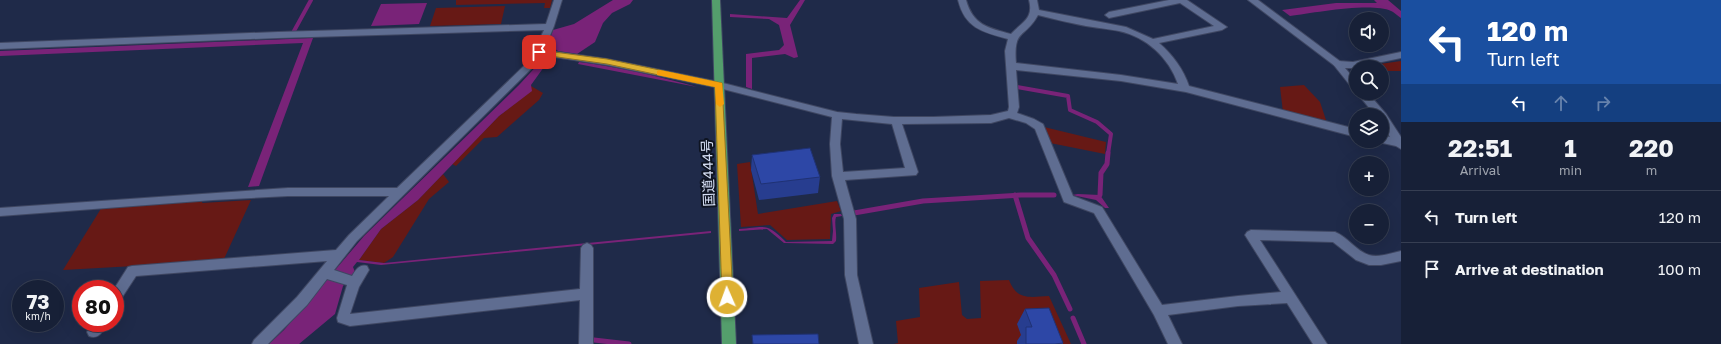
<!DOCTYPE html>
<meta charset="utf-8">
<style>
:root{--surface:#172037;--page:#20283f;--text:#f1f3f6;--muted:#9ea3ad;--line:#363e52}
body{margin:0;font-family:"Golos Text","Noto Sans JP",sans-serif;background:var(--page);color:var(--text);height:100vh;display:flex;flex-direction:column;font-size:15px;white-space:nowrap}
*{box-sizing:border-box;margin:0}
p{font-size:13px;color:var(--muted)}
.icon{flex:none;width:22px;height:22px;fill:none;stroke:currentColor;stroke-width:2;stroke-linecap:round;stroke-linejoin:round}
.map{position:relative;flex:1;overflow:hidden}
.sheet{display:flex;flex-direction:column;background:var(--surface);width:320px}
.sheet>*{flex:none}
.banner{background:#1a4fa0;color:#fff;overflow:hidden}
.controls{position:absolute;left:1349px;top:12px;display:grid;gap:8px}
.controls a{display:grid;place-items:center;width:40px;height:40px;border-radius:50%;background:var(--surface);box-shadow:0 4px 16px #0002,0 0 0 1px var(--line);font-size:20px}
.speed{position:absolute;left:12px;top:280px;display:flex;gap:8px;font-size:20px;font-weight:700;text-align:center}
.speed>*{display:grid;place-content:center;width:52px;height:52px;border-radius:50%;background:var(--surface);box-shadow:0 4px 16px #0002,0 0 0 1px var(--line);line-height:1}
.speed small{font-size:10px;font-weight:400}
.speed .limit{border:6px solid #d22;background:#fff;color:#111}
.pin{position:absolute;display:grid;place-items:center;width:34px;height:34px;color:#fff;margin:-17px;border-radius:8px;box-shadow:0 2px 6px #0006}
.me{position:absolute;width:44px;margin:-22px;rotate:358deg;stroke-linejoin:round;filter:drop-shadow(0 0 3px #0008)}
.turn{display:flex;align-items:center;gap:14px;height:84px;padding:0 20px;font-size:18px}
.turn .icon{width:52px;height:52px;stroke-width:2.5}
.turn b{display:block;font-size:28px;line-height:34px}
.lanes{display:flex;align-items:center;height:38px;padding:0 20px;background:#0003;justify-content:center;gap:20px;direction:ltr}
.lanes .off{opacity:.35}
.eta{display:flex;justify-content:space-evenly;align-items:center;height:68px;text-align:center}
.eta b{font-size:24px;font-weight:700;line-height:28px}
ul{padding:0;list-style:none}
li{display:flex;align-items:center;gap:12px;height:52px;padding:0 20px;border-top:1px solid var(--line)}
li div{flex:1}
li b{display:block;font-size:15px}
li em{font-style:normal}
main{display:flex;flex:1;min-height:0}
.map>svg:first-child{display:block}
.green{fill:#671915}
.water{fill:#792378}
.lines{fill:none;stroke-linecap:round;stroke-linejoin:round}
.stream-far1{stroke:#792378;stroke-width:4}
.stream{stroke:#792378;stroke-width:5}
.minor-casing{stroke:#3f4762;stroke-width:2}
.tertiary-casing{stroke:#3f4762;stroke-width:2}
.trunk-casing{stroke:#3f4762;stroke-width:2}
.minor{fill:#5f6d91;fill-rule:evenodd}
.tertiary{fill:#5f6d91;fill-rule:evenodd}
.trunk{fill:#549e6c;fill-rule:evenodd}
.wall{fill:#273d8f}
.building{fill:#2d47a6;stroke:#203274}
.route{fill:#deb133;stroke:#907321}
.slow{fill:#f59e0b}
.labels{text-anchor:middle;stroke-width:4;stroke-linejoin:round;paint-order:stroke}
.street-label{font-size:14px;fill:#d7e0f5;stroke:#0e1422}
</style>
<main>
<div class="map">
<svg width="1401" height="344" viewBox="0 0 1401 344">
<rect width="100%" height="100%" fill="#1f2a49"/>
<g class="green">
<path d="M456 0H552L550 8H544L545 3 456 5Z"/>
<path d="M505 6 501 24 430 26 436 8Z"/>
<path d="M1401 61V71H1382V67H1371L1373 65Z"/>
<path d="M1304 85 1320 102 1327 123 1283 112 1280 87Z"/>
<path d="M531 86 543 93 539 100 497 137 484 138 456 166 452 164 499 116 531 91Z"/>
<path d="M1044 127 1106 142 1105 154 1050 143Z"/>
<path d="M750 162 758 214 837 201 841 211 831 214 830 239 787 240 770 225 741 227 737 164Z"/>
<path d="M443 174 449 182 429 199 393 257 384 263 359 260 381 229 418 200Z"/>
<path d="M203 200 202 203 251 200 224 259 170 264 63 270 102 207Z"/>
<path d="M1009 280C1017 301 1030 297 1049 296L1071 344H1049L1024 341 1018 344H894L898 343 896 321 920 317 919 288 959 282 962 315 967 319 981 318 980 281Z"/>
</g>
<g class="water">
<path d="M613 0H633L630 4 612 13 603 23 595 42 577 54 558 51 552 47 550 39 553 30 574 24Z"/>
<path d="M800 0H805L790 25 798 57 794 58 785 54 752 58V89L746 87V54L779 50 784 45 779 25 769 19 730 17V14L787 18Z"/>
<path d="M1374 0H1388L1401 11V18C1398 16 1394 12 1391 11 1371 2 1313 13 1290 16L1282 10 1336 3H1377Z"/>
<path d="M427 3 419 24 371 26 381 4Z"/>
<path d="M313 38 259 186 248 187 303 43 0 56V51Z"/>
<path d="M546 59 549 60 531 85 532 91 499 116 418 200 381 229 359 260 384 263 711 231V233L381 265 357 262 353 267 355 272 343 286 335 314 299 344H269L284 330 364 236 519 85 541 61Z"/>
<path d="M579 62C619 67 658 76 697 87L578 64Z"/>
<path d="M1078 194 1100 195 1109 208H1105L1096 200 1072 195Z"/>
<path d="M834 214H841L842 216 836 217C834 223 837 234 836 241L833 244 784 243 767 229 739 231V229C766 227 766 222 786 242L832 241 833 231 832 218Z"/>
</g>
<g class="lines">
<g class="stream-far1">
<path d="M294 31 311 0"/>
<path d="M1017 87 1068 96 1070 110 1097 122 1111 134 1108 154"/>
</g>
<g class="stream">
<path d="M1015 195 1028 238 1054 275 1070 309"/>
<path d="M1100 195 1101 173 1107 164 1108 153"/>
<path d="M854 213 923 201 1021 195H1054"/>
<path d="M1073 318 1084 344"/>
<path d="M594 340 629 344"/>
</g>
<defs>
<g id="minor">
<path d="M554 0H562L554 26 544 50 607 59 719 82 837 112 856 114 894 117H933L991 115 1008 111 1009 107 1005 51 1008 39C982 32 965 28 958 0H966C973 25 988 28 1011 34 1022 22 1034 19 1029 0H1037L1039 10 1126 27 1153 39 1214 26 1180 3 1109 18 1105 15 1109 12 1169 0H1187L1227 27 1222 30 1159 43C1173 55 1183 69 1189 86L1356 129V137L1186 92 1121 81 1016 70 1019 107 1017 113 1034 119 1043 124 1073 196 1102 207 1162 305 1238 296 1281 292 1245 235 1247 232 1251 230 1335 232C1348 237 1356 251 1369 255 1379 258 1391 253 1401 251V261L1381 265H1369L1356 260 1333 242 1260 240 1327 344H1313L1287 303 1238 306 1168 315 1182 344H1168L1154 315 1094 213 1064 202 1035 129 1026 123 1009 118 991 123 902 124 918 172 916 175 845 180 856 219 857 275 873 344H859L845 275 844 219 832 176 830 144 832 117 719 88 607 65 541 55 532 68 357 241 334 270 352 276C356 270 359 264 367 266L369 270 359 287 350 314 580 289 581 248 583 245 587 243 591 245 593 248V344H579L580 300 350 326 338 322 337 318 347 285 327 279 307 305 268 344H252L254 340 297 297 327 261 136 276 119 302 115 303 114 289 128 267 132 266 336 250 349 235 389 196H288L213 200 0 216V208L288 188H397L526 64 534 51 544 30 278 38 0 49V43L278 32 546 24ZM1038 15C1054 19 1070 23 1086 26 1097 28 1109 29 1119 31 1147 37 1169 58 1178 84L1121 75 1016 63C1013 28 1025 39 1038 15ZM842 119 892 124 905 168 843 172 840 144Z"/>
<path d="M1401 52V58L1353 68H1345L1356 81V90L1353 89 1333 64 1338 61 1353 62Z"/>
<path d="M1357 93H1368L1386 114 1401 137V149L1396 146 1378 142 1382 141V135L1390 137 1382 124V115H1375Z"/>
<path d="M93 323H107C103 331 99 340 89 336L87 332Z"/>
</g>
<path id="tertiary" d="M1248 0H1258L1341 62 1343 64 1341 66H1335Z"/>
<path id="trunk" d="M712 0H720L736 344H722Z"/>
</defs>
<use href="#minor" class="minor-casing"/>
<use href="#tertiary" class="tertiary-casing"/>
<use href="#trunk" class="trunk-casing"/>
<use href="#minor" class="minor"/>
<use href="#tertiary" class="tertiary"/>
<use href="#trunk" class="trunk"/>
</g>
<g class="wall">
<path d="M752 155 820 177 818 193 759 200 751 170Z"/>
<path d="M1025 309 1063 343V344H1017V341L1021 335 1017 324Z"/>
</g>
<g class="building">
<path d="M810 148 820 177 761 184 752 155Z"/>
<path d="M1049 308 1063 343 1055 344H1026V327H1032L1025 309Z"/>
<path d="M818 334 819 344H753L752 335Z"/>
</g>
<path class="route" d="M539 50 607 59 722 83 733 297 731 300 727 302 724 300 722 297 715 87 607 64 536 54 535 52Z"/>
<path class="slow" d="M660 70 722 83 724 104 720 107 716 104 715 87 657 75V71Z"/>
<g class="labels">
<g class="street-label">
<text transform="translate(708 173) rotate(-92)" y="5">国道444号</text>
</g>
</g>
</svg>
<div class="controls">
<a><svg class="icon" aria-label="sound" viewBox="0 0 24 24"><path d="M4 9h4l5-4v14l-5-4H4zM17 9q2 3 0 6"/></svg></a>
<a><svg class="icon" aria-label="search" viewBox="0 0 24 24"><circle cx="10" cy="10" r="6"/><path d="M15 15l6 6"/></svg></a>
<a><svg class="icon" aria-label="layers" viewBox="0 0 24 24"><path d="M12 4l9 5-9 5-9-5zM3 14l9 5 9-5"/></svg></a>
<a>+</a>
<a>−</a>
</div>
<div class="speed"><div>73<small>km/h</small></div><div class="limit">80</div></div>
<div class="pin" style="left:539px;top:52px;background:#d93025"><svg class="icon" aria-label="arrive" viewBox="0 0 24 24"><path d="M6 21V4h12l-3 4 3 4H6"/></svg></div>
<svg class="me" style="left:727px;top:297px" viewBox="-20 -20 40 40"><circle r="17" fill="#deb133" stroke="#fff" stroke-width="3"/><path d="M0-11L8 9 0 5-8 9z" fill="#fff"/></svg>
</div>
<section class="sheet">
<div class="banner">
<div class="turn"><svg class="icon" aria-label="left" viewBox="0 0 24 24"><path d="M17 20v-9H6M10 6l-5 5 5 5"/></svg><div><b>120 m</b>Turn left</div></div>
<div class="lanes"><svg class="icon" aria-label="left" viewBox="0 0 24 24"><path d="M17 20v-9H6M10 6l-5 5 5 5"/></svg><svg class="icon off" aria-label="ahead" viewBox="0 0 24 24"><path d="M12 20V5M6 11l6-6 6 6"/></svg><svg class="icon off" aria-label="right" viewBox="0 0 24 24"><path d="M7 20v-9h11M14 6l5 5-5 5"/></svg></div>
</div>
<div class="eta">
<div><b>22:51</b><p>Arrival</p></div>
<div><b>1</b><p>min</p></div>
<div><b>220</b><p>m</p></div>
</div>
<ul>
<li><svg class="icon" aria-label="left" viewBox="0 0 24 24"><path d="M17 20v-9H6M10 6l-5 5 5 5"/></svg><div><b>Turn left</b></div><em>120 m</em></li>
<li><svg class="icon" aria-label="arrive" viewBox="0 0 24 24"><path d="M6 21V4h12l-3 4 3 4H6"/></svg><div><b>Arrive at destination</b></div><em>100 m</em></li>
</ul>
</section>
</main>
